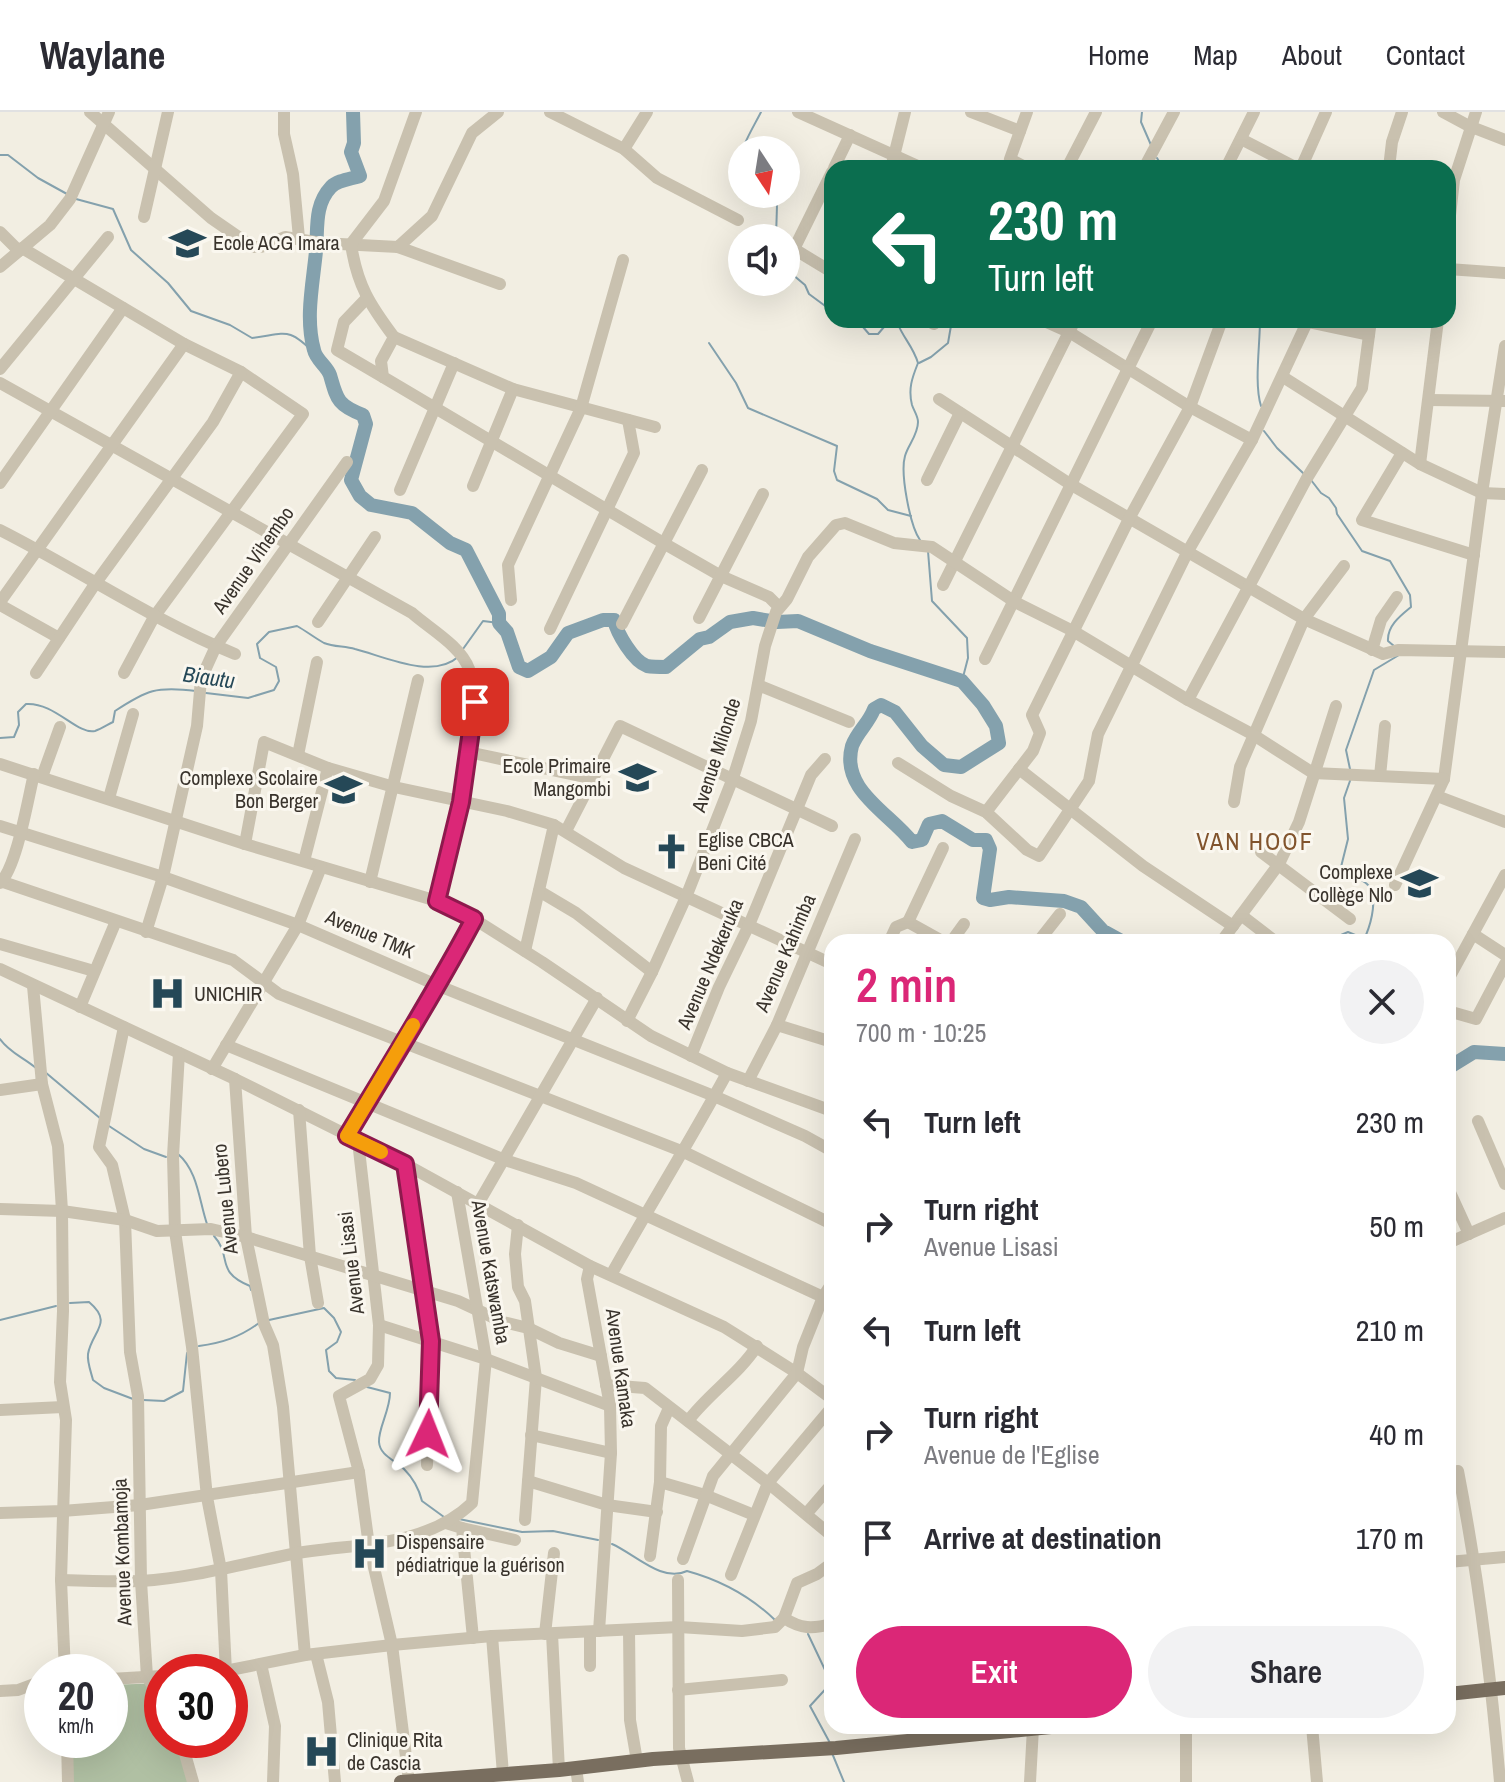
<!DOCTYPE html>
<meta charset="utf-8">
<style>
:root{--surface:#fff;--page:#f2f2f3;--text:#2b2b33;--muted:#7c7c81;--line:#e1e1e2;--accent:#db2777}
body{margin:0;font-family:"Archivo Narrow",sans-serif;background:var(--page);color:var(--text);height:100vh;display:flex;flex-direction:column;font-size:30px;white-space:nowrap}
*{box-sizing:border-box;margin:0}
p{font-size:26px;color:var(--muted)}
.icon{flex:none;width:44px;height:44px;fill:none;stroke:currentColor;stroke-width:2;stroke-linecap:round;stroke-linejoin:round}
.map{position:relative;flex:1;overflow:hidden}
.drawer{position:absolute;left:824px;top:822px;width:632px;height:800px;display:flex;flex-direction:column;background:var(--surface);border-radius:24px;box-shadow:0 8px 32px #0002}
.drawer>*{flex:none}
.banner{position:absolute;left:824px;top:48px;width:632px;height:168px;border-radius:24px;box-shadow:0 8px 32px #0002;background:#0b6e4f;color:#fff;overflow:hidden}
.needle{width:52px;rotate:168deg}
.controls{position:absolute;left:728px;top:24px;display:grid;gap:16px}
.controls a{display:grid;place-items:center;width:72px;height:72px;border-radius:50%;background:var(--surface);box-shadow:0 8px 32px #0002;font-size:40px}
.speed{position:absolute;left:24px;top:1542px;display:flex;gap:16px;font-size:40px;font-weight:700;text-align:center}
.speed>*{display:grid;place-content:center;width:104px;height:104px;border-radius:50%;background:var(--surface);box-shadow:0 8px 32px #0002;line-height:1}
.speed small{font-size:20px;font-weight:400}
.speed .limit{border:12px solid #d22;background:#fff;color:#111}
.pin{position:absolute;display:grid;place-items:center;width:68px;height:68px;color:#fff;margin:-34px;border-radius:16px;box-shadow:0 4px 12px #0006}
.me{position:absolute;width:88px;margin:-44px;rotate:2deg;stroke-linejoin:round;filter:drop-shadow(0 0 6px #0008)}
.turn{display:flex;align-items:center;gap:28px;height:168px;padding:0 32px;font-size:36px}
.turn .icon{width:104px;height:104px;stroke-width:2.5}
.turn b{display:block;font-size:56px;line-height:68px}
.round{display:grid;place-items:center;flex:none;width:84px;height:84px;border-radius:42px;background:var(--page)}
.head{display:flex;align-items:center;justify-content:space-between;height:136px;padding:0 32px}
h1{font-size:48px;font-weight:600;line-height:60px;color:var(--accent)}
.button{display:flex;gap:16px;margin-top:auto;padding:16px 32px}
.button a{flex:1;height:92px;border-radius:48px;background:var(--accent);color:#fff;font-size:32px;font-weight:600;line-height:92px;text-align:center}
.button a+a{background:var(--page);color:var(--text)}
ul{padding:0;list-style:none}
li{display:flex;align-items:center;gap:24px;height:104px;padding:0 32px}
li div{flex:1}
li b{display:block;font-size:30px}
li em{font-style:normal}
header{display:flex;align-items:center;gap:48px;box-sizing:border-box;height:112px;padding:0 40px;background:var(--surface);border-bottom:2px solid var(--line)}
header strong{font-size:38px}
nav{display:flex;gap:44px;margin-inline-start:auto;font-size:28px}
.map>svg:first-child{display:block}
.green{fill:#b0c0a3}
.lines{fill:none;stroke-linecap:round;stroke-linejoin:round}
.stream{stroke:#84a1ad;stroke-width:2}
.river{stroke:#84a1ad;stroke-width:14}
.minor{stroke:#c9c1af;stroke-width:12}
.major{stroke:#796e5f;stroke-width:14}
.route-casing{stroke:#8e194d;stroke-width:20}
.route{stroke:#db2777;stroke-width:14}
.slow{stroke:#f59e0b;stroke-width:14}
.labels{text-anchor:middle;stroke-width:6;stroke-linejoin:round;paint-order:stroke}
.poi-label{font-size:20px;fill:#39332c;stroke:#faf7ef;text-anchor:start}
.street-label{font-size:20px;fill:#39332c;stroke:#faf7ef}
.water-label{font-size:22px;font-style:italic;fill:#254857;stroke:#faf7ef}
.quarter-label{font-size:24px;letter-spacing:2px;fill:#81542d;stroke:#faf7ef}
</style>
<header>
<strong>Waylane</strong>
<nav><a>Home</a><a>Map</a><a>About</a><a>Contact</a></nav>
</header>
<div class="map">
<svg width="1505" height="1670" viewBox="0 0 1505 1670">
<rect width="100%" height="100%" fill="#f2eee2"/>
<path class="green" d="M162 1571V1628H190L193 1670H71L72 1628H110V1573Z"/>
<g class="lines">
<g class="stream">
<path d="M1142 0 1141 10 1151 33"/>
<path d="M0 43H8L38 66 67 82"/>
<path d="M1157 46 1163 56"/>
<path d="M742 52 739 48C742 33 754 14 761 0"/>
<path d="M771 82 777 93 776 126"/>
<path d="M76 87 113 97 131 138 168 171 191 199 230 213 252 226C286 222 288 214 315 242"/>
<path d="M786 157 805 173 809 182 832 199"/>
<path d="M845 208 863 215 869 222H878L890 208"/>
<path d="M892 208 897 210C903 226 913 234 918 251 912 266 908 277 912 293 914 299 918 304 918 310 918 323 908 333 905 344 900 361 910 414 920 428"/>
<path d="M1260 208C1260 233 1254 272 1261 294"/>
<path d="M709 231 736 271 748 296 837 334 834 359 837 368 877 387 888 398 911 404"/>
<path d="M919 251 931 245 948 231 952 208"/>
<path d="M1264 319 1277 336 1303 361"/>
<path d="M1311 368 1321 381 1329 386 1336 396 1337 402 1362 439 1390 449 1410 483 1411 495C1400 504 1387 514 1388 529L1394 534"/>
<path d="M928 439 932 489 967 526 968 546 962 569"/>
<path d="M463 537 483 509 499 511"/>
<path d="M206 581 248 586 274 578 279 569 276 555 260 546 257 532 269 520 297 514C306 519 315 526 324 531 334 535 345 534 355 537 383 544 432 568 458 545"/>
<path d="M0 626 14 625 19 613 18 600 26 592C55 590 77 623 95 619 101 617 107 613 113 610L115 599C147 578 156 574 196 579"/>
<path d="M1350 657 1346 638 1374 558 1399 543"/>
<path d="M1336 830 1341 823 1348 820 1360 825 1366 823C1371 811 1379 783 1367 772 1359 765 1349 765 1341 755L1348 727 1344 686 1351 666"/>
<path d="M0 927C10 941 23 945 36 956"/>
<path d="M45 960 101 1007"/>
<path d="M109 1014 144 1037 166 1045"/>
<path d="M178 1042C198 1059 199 1089 207 1112"/>
<path d="M214 1124C233 1145 214 1159 250 1174L251 1178"/>
<path d="M70 1191 89 1190C114 1211 92 1219 88 1242 87 1250 91 1260 93 1268L104 1276 133 1287"/>
<path d="M0 1208 56 1194"/>
<path d="M269 1208 324 1196 334 1206 341 1220 337 1230 326 1238 329 1259 336 1266 355 1268"/>
<path d="M199 1234C222 1231 240 1225 259 1211"/>
<path d="M367 1275 390 1281C390 1298 378 1317 379 1330 380 1344 395 1348 404 1357 413 1366 419 1377 422 1389L444 1405"/>
<path d="M143 1288 164 1289 183 1279 187 1241"/>
<path d="M459 1407 522 1420 553 1419 598 1428"/>
<path d="M612 1432C635 1442 662 1471 687 1459 720 1468 750 1484 775 1508"/>
<path d="M808 1522 826 1560 832 1566"/>
<path d="M830 1631 810 1594 832 1570"/>
<path d="M832 1641 844 1670"/>
</g>
<g class="river">
<path d="M353 0 354 31 351 40 360 64C351 67 338 68 331 75 314 93 318 116 316 139 313 171 305 206 314 238 316 248 327 254 330 263 337 287 337 293 363 303L366 312 351 368 360 384 371 393 412 401 450 431 466 438 499 502V511L507 520 519 555 528 559 551 545 568 521 603 508H614C617 521 633 549 647 554 653 555 660 555 666 555L700 527 709 525 730 510 753 506 777 510 798 509 870 539 962 569 983 593 996 614 999 631 961 655 944 653 922 634 895 600 881 593 874 597C869 611 857 620 852 634 840 678 890 701 912 730L922 728 929 712 942 709 973 728H986L990 737 983 786 990 788 1009 785 1064 789 1081 795 1103 819 1123 830"/>
<path d="M1448 956 1474 940 1505 942"/>
</g>
<g class="minor">
<path d="M90 0 211 106 253 135H261L285 125 321 131 398 135 432 104 472 21 498 0"/>
<path d="M284 0V22L293 62 299 126"/>
<path d="M416 0 384 89 351 132C357 173 370 193 394 225L381 249 383 265 665 432 721 464 769 485 779 495"/>
<path d="M550 0 624 37 657 66 738 108"/>
<path d="M798 0 922 56"/>
<path d="M971 0 1020 19"/>
<path d="M1443 0 1469 14 1505 28"/>
<path d="M1241 27 1297 56"/>
<path d="M624 37 647 0"/>
<path d="M834 56 850 23"/>
<path d="M891 56 905 0"/>
<path d="M1027 56 1010 47 1027 0"/>
<path d="M1067 56 1096 0"/>
<path d="M1144 56 1174 0"/>
<path d="M1226 56 1254 0"/>
<path d="M1301 56 1326 0"/>
<path d="M1389 56 1392 30 1402 0"/>
<path d="M832 60 794 137 832 160"/>
<path d="M144 105 168 0"/>
<path d="M0 120 19 139"/>
<path d="M1448 121 1454 68 1476 0"/>
<path d="M398 135 500 172"/>
<path d="M22 136 184 232 241 260 303 302 154 505 124 561"/>
<path d="M0 155 50 113 70 87 109 0"/>
<path d="M1448 157 1505 161"/>
<path d="M366 187 344 210 337 238 383 265"/>
<path d="M927 208 934 212"/>
<path d="M1042 208 1069 220 1190 295 1252 328"/>
<path d="M1303 209 1369 223"/>
<path d="M394 225 513 277 655 315"/>
<path d="M0 257 108 125"/>
<path d="M1283 265 1420 352 1482 381 1505 382"/>
<path d="M0 271 412 501C430 517 461 534 469 557 488 606 450 736 437 789"/>
<path d="M939 287 1070 372 1304 507 1383 542 1398 538 1505 540"/>
<path d="M1429 288 1505 289"/>
<path d="M1402 341 1362 408 1474 443"/>
<path d="M1420 352 1438 208"/>
<path d="M927 368 960 301"/>
<path d="M0 371 123 196"/>
<path d="M473 374 513 277"/>
<path d="M400 378 454 251"/>
<path d="M0 418C79 458 152 508 235 542"/>
<path d="M943 473 1075 208"/>
<path d="M511 488 508 453 581 296 623 148"/>
<path d="M0 490 184 232"/>
<path d="M0 493 59 526"/>
<path d="M699 506 763 382"/>
<path d="M318 510 375 425"/>
<path d="M622 512 702 358"/>
<path d="M550 517 634 341 628 308"/>
<path d="M1372 538 1381 508 1397 485"/>
<path d="M985 547 1152 208"/>
<path d="M36 561 95 472 213 310 241 260"/>
<path d="M758 573 849 610"/>
<path d="M1188 588 1307 366 1362 276 1371 208"/>
<path d="M468 640 594 667"/>
<path d="M298 643 317 550"/>
<path d="M898 651 951 684 986 700 1027 738 1039 744 1089 669 1098 622 1188 439 1252 328 1308 208"/>
<path d="M0 652 245 732 437 789 474 807 542 850 651 924 727 961 832 999"/>
<path d="M1019 657 1143 754 1233 814"/>
<path d="M1380 664 1385 614"/>
<path d="M42 665 60 615"/>
<path d="M1437 684 1505 710"/>
<path d="M109 686 133 602"/>
<path d="M1234 690 1240 655 1304 507 1344 454"/>
<path d="M986 700 1033 639 1040 621 1032 603 1130 405 1190 295 1222 208"/>
<path d="M0 714 163 765 298 813 439 874 714 984 805 1024 832 1039"/>
<path d="M566 719 620 614 832 714"/>
<path d="M245 732 264 630 328 656 394 675 507 699 554 713 624 756 832 852"/>
<path d="M943 736 908 810 944 830"/>
<path d="M1261 740 1350 807"/>
<path d="M304 749 328 656"/>
<path d="M0 769 233 848 279 882 684 1040 832 1112"/>
<path d="M370 770 418 568"/>
<path d="M0 771C17 755 28 686 34 662"/>
<path d="M1395 773 1444 667 1482 381 1505 234"/>
<path d="M539 779 576 801 652 860"/>
<path d="M1241 803 1276 830"/>
<path d="M146 820 163 765 197 614 201 567 216 534 347 350"/>
<path d="M1473 822 1505 843"/>
<path d="M889 830 896 815 908 810"/>
<path d="M951 830 964 812"/>
<path d="M1038 830 1060 802"/>
<path d="M1221 830 1279 752 1299 710 1336 594"/>
<path d="M0 832 94 859"/>
<path d="M525 839 554 713"/>
<path d="M0 857 235 967 405 1052 590 1154 724 1215 797 1261 832 1287"/>
<path d="M1449 866 1505 763"/>
<path d="M33 874 42 972 58 1034 62 1099 63 1199 60 1270 66 1308 61 1468 65 1560"/>
<path d="M80 895 116 809"/>
<path d="M1448 899 1476 907 1505 852"/>
<path d="M627 909 652 860 686 785 733 666 751 609 765 534 776 500 787 487 808 445 836 413 845 411 894 431 932 435 1015 490 1073 519 1188 588 1252 622 1313 661 1444 667"/>
<path d="M777 913 832 930"/>
<path d="M124 915 99 1035 112 1053 125 1108 130 1240 138 1284 141 1469 147 1565 162 1588"/>
<path d="M226 933 505 1048 576 1071 823 1185"/>
<path d="M179 941 173 1044 175 1119 192 1235 207 1385 221 1458 226 1560"/>
<path d="M691 944 719 875 749 813 811 663 825 647"/>
<path d="M212 957 298 813 321 755"/>
<path d="M235 967 246 1125 264 1212 273 1233 283 1295 305 1543"/>
<path d="M748 969 777 913 855 727"/>
<path d="M0 978 42 972"/>
<path d="M299 998 310 1144 318 1191"/>
<path d="M1478 1009 1505 1072"/>
<path d="M347 1024C390 951 435 881 474 807"/>
<path d="M358 1029 379 1213 378 1253 370 1267 339 1284 359 1360 369 1434 392 1533 409 1669"/>
<path d="M405 1052 431 1229 427 1353"/>
<path d="M1448 1076 1469 1122"/>
<path d="M478 1092 597 886"/>
<path d="M0 1097 62 1099 125 1108 157 1119 211 1117 246 1125 458 1189 503 1210 528 1216 559 1231 601 1244"/>
<path d="M518 1113 515 1142 518 1175 525 1189 536 1266 525 1408"/>
<path d="M1448 1131 1505 1106"/>
<path d="M590 1154 587 1167 610 1294 611 1341 599 1519"/>
<path d="M611 1163C649 1095 690 1029 727 961"/>
<path d="M379 1213 486 1247 610 1294"/>
<path d="M606 1273 645 1276 768 1371 832 1424"/>
<path d="M0 1298 63 1295"/>
<path d="M688 1309C708 1282 738 1263 757 1234"/>
<path d="M531 1323 611 1341"/>
<path d="M1458 1359C1478 1462 1491 1565 1500 1670"/>
<path d="M528 1369 607 1393 657 1400"/>
<path d="M660 1370 705 1383 754 1403"/>
<path d="M0 1401 62 1399 140 1393 359 1360"/>
<path d="M807 1401 832 1372"/>
<path d="M446 1411 462 1416 473 1526"/>
<path d="M462 1416 515 1428"/>
<path d="M650 1444 660 1370 661 1314 669 1296"/>
<path d="M683 1447 713 1364 797 1261 803 1235 823 1185 832 1171"/>
<path d="M1448 1450 1505 1445"/>
<path d="M731 1463 768 1371 832 1295"/>
<path d="M61 1468C87 1469 114 1470 141 1469 192 1466 242 1452 292 1442 352 1431 424 1437 472 1391L486 1247 457 1080"/>
<path d="M678 1468 679 1636 688 1670"/>
<path d="M784 1506 797 1471 817 1462 832 1451"/>
<path d="M629 1518 630 1608 637 1649"/>
<path d="M590 1520V1554"/>
<path d="M545 1522 554 1441"/>
<path d="M552 1522 559 1658"/>
<path d="M492 1524 503 1662"/>
<path d="M316 1542 328 1590 335 1670"/>
<path d="M261 1552 275 1614 273 1670"/>
<path d="M220 1560 305 1543 392 1533 492 1524 679 1515 742 1519 775 1515 784 1506C801 1517 812 1517 832 1512"/>
<path d="M110 1567 162 1564"/>
<path d="M678 1578 782 1568"/>
<path d="M0 1579 18 1578 42 1569"/>
<path d="M912 1614 913 1627"/>
<path d="M1186 1614V1670"/>
<path d="M1312 1614 1317 1670"/>
<path d="M67 1628 68 1670"/>
<path d="M181 1628 193 1670"/>
<path d="M576 1656 578 1670"/>
<path d="M1030 1670 1033 1616"/>
</g>
<g class="major">
<path d="M1448 1582 1505 1576"/>
<path d="M401 1670 559 1658 653 1647 836 1636 1061 1614"/>
</g>
</g>
<g class="lines">
<defs>
<path id="route" d="M428 1322 431 1229 405 1052 347 1024C390 952 435 881 474 807L437 789 461 690 475 590"/>
</defs>
<use href="#route" class="route-casing"/>
<use href="#route" class="route"/>
<path class="slow" d="M381 1040 347 1024 413 913"/>
</g>
<defs>
<symbol id="school-bare" viewBox="-9 -9 18 18"><path d="M0-5L7-2L0 1L-7-2ZM-4 1L0 2.5L4 1V4Q0 6-4 4Z" fill="#254857" stroke="#faf7ef" stroke-width="2.5" paint-order="stroke"/></symbol>
<symbol id="church-bare" viewBox="-9 -9 18 18"><path d="M-1.2-6h2.4v3.5h3.3v2.4h-3.3V6h-2.4V-.1h-3.3v-2.4h3.3Z" fill="#254857" stroke="#faf7ef" stroke-width="2.5" paint-order="stroke"/></symbol>
<symbol id="hospital-bare" viewBox="-9 -9 18 18"><path d="M-5-5h3v3.5h4V-5h3V5h-3V1.5h-4V5h-3Z" fill="#254857" stroke="#faf7ef" stroke-width="2.5" paint-order="stroke"/></symbol>
</defs>
<g fill-rule="evenodd">
<use href="#school-bare" x="162" y="106" width="51" height="51"/>
<use href="#school-bare" x="612" y="640" width="51" height="51"/>
<use href="#school-bare" x="318" y="652" width="51" height="51"/>
<use href="#church-bare" x="646" y="714" width="51" height="51"/>
<use href="#school-bare" x="1394" y="746" width="51" height="51"/>
<use href="#hospital-bare" x="142" y="856" width="51" height="51"/>
<use href="#hospital-bare" x="344" y="1416" width="51" height="51"/>
<use href="#hospital-bare" x="296" y="1614" width="51" height="51"/>
</g>
<g class="labels">
<g class="poi-label">
<text x="213" y="138">Ecole ACG Imara</text>
<text x="611" y="661" text-anchor="end">Ecole Primaire<tspan x="611" dy="23">Mangombi</tspan></text>
<text x="318" y="673" text-anchor="end">Complexe Scolaire<tspan x="318" dy="23">Bon Berger</tspan></text>
<text x="698" y="735">Eglise CBCA<tspan x="698" dy="23">Beni Cité</tspan></text>
<text x="1393" y="767" text-anchor="end">Complexe<tspan x="1393" dy="23">Collège Nlo</tspan></text>
<text x="194" y="889">UNICHIR</text>
<text x="396" y="1437">Dispensaire<tspan x="396" dy="23">pédiatrique la guérison</tspan></text>
<text x="347" y="1635">Clinique Rita<tspan x="347" dy="23">de Cascia</tspan></text>
</g>
<g class="street-label">
<text transform="translate(253 448) rotate(-55)" y="7">Avenue Vihembo</text>
<text transform="translate(716 643) rotate(-72)" y="7">Avenue Milonde</text>
<text transform="translate(370 822) rotate(23)" y="7">Avenue TMK</text>
<text transform="translate(785 841) rotate(-67)" y="7">Avenue Kahimba</text>
<text transform="translate(710 852) rotate(-67)" y="7">Avenue Ndekeruka</text>
<text transform="translate(225 1087) rotate(-96)" y="7">Avenue Lubero</text>
<text transform="translate(351 1151) rotate(-97)" y="7">Avenue Lisasi</text>
<text transform="translate(491 1160) rotate(80)" y="7">Avenue Katswamba</text>
<text transform="translate(621 1256) rotate(82)" y="7">Avenue Kamaka</text>
<text transform="translate(122 1440) rotate(-92)" y="7">Avenue Kombamoja</text>
</g>
<g class="water-label">
<text transform="translate(209 565) rotate(8)" y="8">Biautu</text>
</g>
<g class="quarter-label">
<text x="1255" y="738">VAN HOOF</text>
</g>
</g>
</svg>
<div class="controls">
<a><svg class="needle" viewBox="-14 -14 28 28"><path d="M0-13l5 13h-10z" fill="#e53935"/><path d="M0 13l5-13h-10z" fill="#7c7c81"/></svg></a>
<a><svg class="icon" aria-label="sound" viewBox="0 0 24 24"><path d="M4 9h4l5-4v14l-5-4H4zM17 9q2 3 0 6"/></svg></a>
</div>
<div class="speed"><div>20<small>km/h</small></div><div class="limit">30</div></div>
<div class="pin" style="left:475px;top:590px;background:#d93025"><svg class="icon" aria-label="arrive" viewBox="0 0 24 24"><path d="M6 21V4h12l-3 4 3 4H6"/></svg></div>
<svg class="me" style="left:428px;top:1322px" viewBox="-20 -20 40 40"><path d="M0-17L14 15 0 8-14 15z" fill="#db2777" stroke="#fff" stroke-width="4"/></svg>
<div class="banner">
<div class="turn"><svg class="icon" aria-label="left" viewBox="0 0 24 24"><path d="M17 20v-9H6M10 6l-5 5 5 5"/></svg><div><b>230 m</b>Turn left</div></div>
</div>
<section class="drawer">
<div class="head"><div><h1>2 min</h1><p>700 m · 10:25</p></div><a class="round"><svg class="icon" aria-label="close" viewBox="0 0 24 24"><path d="M6 6l12 12M18 6L6 18"/></svg></a></div>
<ul>
<li><svg class="icon" aria-label="left" viewBox="0 0 24 24"><path d="M17 20v-9H6M10 6l-5 5 5 5"/></svg><div><b>Turn left</b></div><em>230 m</em></li>
<li><svg class="icon" aria-label="right" viewBox="0 0 24 24"><path d="M7 20v-9h11M14 6l5 5-5 5"/></svg><div><b>Turn right</b><p>Avenue Lisasi</p></div><em>50 m</em></li>
<li><svg class="icon" aria-label="left" viewBox="0 0 24 24"><path d="M17 20v-9H6M10 6l-5 5 5 5"/></svg><div><b>Turn left</b></div><em>210 m</em></li>
<li><svg class="icon" aria-label="right" viewBox="0 0 24 24"><path d="M7 20v-9h11M14 6l5 5-5 5"/></svg><div><b>Turn right</b><p>Avenue de l'Eglise</p></div><em>40 m</em></li>
<li><svg class="icon" aria-label="arrive" viewBox="0 0 24 24"><path d="M6 21V4h12l-3 4 3 4H6"/></svg><div><b>Arrive at destination</b></div><em>170 m</em></li>
</ul>
<div class="button"><a>Exit</a><a>Share</a></div>
</section>
</div>
